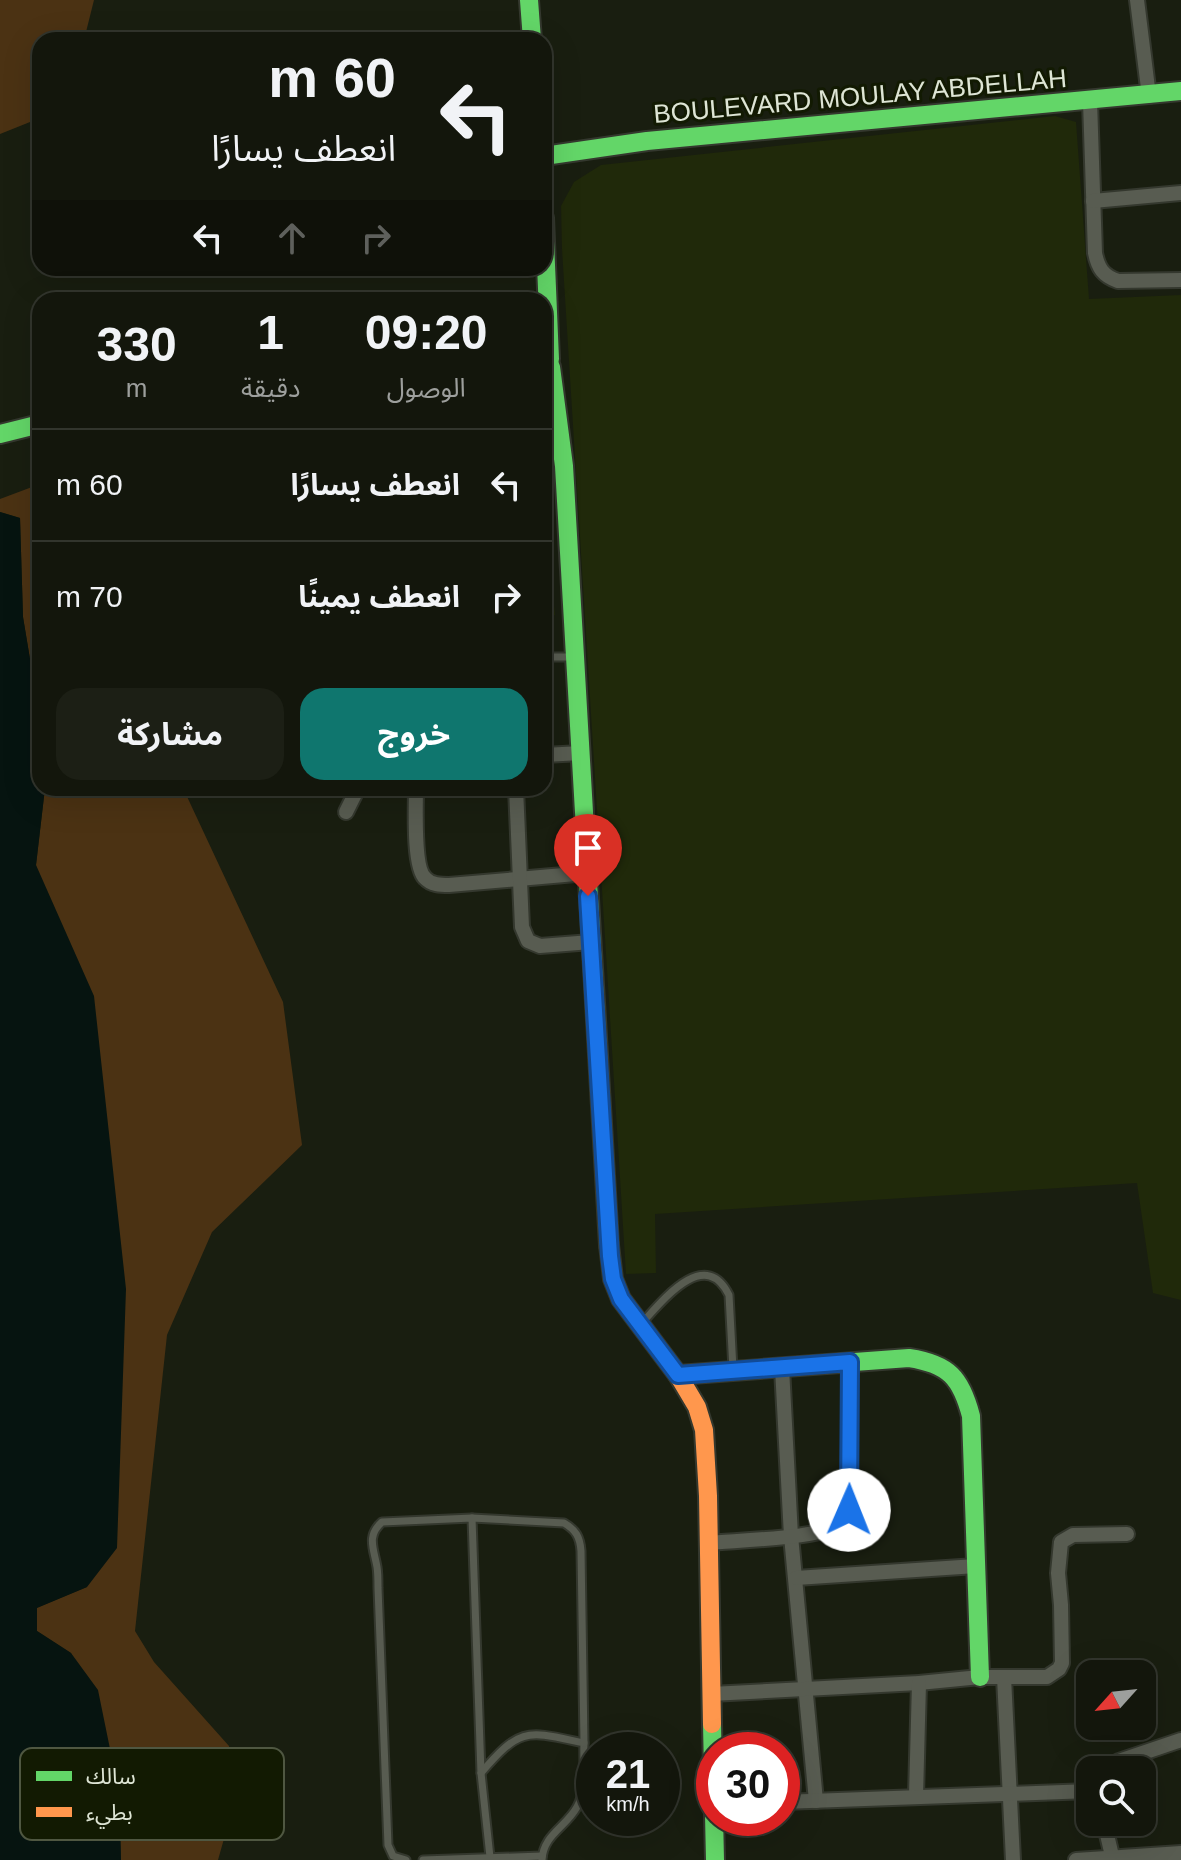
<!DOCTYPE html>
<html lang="ar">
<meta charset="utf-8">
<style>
:root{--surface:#13160c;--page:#1c1f15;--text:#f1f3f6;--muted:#9d9f9d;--line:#32352d;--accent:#0f766e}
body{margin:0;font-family:Arial,"Noto Sans Arabic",sans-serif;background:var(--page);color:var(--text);direction:rtl;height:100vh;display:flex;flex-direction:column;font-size:30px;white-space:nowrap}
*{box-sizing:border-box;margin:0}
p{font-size:26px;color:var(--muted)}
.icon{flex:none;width:44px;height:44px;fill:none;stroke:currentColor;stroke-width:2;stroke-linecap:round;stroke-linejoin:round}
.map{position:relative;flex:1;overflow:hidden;direction:ltr}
.details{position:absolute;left:32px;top:292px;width:520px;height:504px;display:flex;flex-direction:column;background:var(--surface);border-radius:24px;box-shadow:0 8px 32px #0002,0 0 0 2px var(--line);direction:rtl}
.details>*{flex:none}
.guide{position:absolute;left:32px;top:32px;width:520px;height:244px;border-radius:24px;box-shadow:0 8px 32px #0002,0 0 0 2px var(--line);direction:rtl;background:#13160c;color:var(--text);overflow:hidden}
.needle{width:52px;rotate:243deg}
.buttons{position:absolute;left:1076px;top:1660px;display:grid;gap:16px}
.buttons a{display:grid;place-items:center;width:80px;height:80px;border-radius:16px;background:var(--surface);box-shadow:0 8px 32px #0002,0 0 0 2px var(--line);font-size:40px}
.speed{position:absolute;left:576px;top:1732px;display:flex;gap:16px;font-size:40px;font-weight:700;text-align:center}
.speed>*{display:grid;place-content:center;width:104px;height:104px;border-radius:50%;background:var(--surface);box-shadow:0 8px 32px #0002,0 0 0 2px var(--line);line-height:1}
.speed small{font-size:20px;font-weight:400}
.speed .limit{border:12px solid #d22;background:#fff;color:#111}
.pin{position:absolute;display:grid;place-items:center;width:68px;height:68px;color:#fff;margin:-82px -34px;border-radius:50% 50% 50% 0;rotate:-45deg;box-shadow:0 0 8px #0007}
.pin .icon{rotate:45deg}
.me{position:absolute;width:88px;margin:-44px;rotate:1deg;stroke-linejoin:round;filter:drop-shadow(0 0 6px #0008)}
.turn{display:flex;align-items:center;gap:28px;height:168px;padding:0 24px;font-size:36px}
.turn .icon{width:104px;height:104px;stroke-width:2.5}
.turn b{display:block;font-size:56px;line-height:68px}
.lanes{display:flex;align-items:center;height:76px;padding:0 24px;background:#0003;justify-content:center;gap:40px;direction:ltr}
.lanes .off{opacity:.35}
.eta{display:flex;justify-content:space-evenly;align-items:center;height:136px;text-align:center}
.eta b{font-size:48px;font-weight:700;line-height:56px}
.action{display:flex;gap:16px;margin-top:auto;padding:16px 24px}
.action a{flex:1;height:92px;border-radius:24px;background:var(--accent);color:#fff;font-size:32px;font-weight:700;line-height:92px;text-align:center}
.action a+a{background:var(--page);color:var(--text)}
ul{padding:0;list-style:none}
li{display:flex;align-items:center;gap:24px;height:112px;padding:0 24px;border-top:2px solid var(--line)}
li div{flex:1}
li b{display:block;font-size:30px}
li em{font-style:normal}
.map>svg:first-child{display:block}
.built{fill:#20290a}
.green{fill:#4b3213}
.water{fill:#061410}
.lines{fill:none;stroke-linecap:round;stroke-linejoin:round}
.lane-casing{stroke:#34382e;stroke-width:11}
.street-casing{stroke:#34382e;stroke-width:18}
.fast-casing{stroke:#34382e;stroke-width:22}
.slow-casing{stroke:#34382e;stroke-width:22}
.lane{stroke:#585c51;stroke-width:7}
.street{stroke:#585c51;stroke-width:14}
.fast{stroke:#63d668;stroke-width:18}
.slow{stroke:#ff974d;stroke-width:18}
.route-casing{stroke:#114b97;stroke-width:20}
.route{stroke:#1a73e8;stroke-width:14}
.labels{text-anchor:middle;stroke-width:6;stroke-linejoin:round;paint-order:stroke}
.street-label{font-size:26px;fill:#dee5d5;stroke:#121a02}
.key{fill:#121a02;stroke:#4f5741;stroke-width:2}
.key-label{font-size:22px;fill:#dee5d5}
</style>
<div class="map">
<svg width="1181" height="1860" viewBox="0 0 1181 1860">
<rect width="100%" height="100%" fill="#191e10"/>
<g class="built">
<path d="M1055 116 1076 122 1089 299 1181 295V1300L1153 1293 1137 1183 655 1214 656 1273 626 1274 562 249 561 206 574 182 601 165Z"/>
<path d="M544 513 555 615H544Z"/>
</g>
<g class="green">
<path d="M0 0H94L84 40H40V118L0 134Z"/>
<path d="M40 484V719L23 617 20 518 0 512V499Z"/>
<path d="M45 788H183L283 1002 302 1145 212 1232 167 1335 135 1631 154 1662 229 1746 233 1807 218 1860H121L119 1793 71 1653 37 1631 36 1608 87 1587 36 865Z"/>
</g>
<path class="water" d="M0 512 20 518 23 617 40 719V788H45L36 865 94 996 126 1289 117 1548 87 1587 37 1608V1631L71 1653 98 1690 119 1793 121 1860H0Z"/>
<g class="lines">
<defs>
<g id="lane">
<path d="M544 657H570"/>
<path d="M642 1323C662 1301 705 1246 729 1295L733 1369"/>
<path d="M472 1518 481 1773 490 1857"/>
<path d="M481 1773C521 1726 527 1731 584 1743 583 1763 587 1789 577 1807 566 1827 543 1835 542 1860"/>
<path d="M406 1860 393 1856 388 1845 378 1588C378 1581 378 1573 377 1567 374 1549 366 1536 382 1522L472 1518 564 1523C576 1530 580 1537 581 1551L584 1743"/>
<path d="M423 1860 542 1856"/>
</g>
<g id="street">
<path d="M1137 0 1149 96"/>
<path d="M1090 101 1095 253C1098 268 1103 276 1118 281L1181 280"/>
<path d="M1093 201 1181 193"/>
<path d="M544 755 581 753"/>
<path d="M416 788C416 806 413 867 425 878 431 885 441 885 449 885L587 873"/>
<path d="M516 788 522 927 528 941 540 946 591 942"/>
<path d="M346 812 358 788"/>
<path d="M782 1368 791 1536 816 1801"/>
<path d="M709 1543C737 1540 830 1539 848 1520L850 1362"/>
<path d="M796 1578 976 1566"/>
<path d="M1004 1677 1013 1860"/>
<path d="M711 1694 919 1683 980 1677H1047L1059 1669 1062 1663 1061 1605 1058 1573 1061 1542 1073 1535 1127 1534"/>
<path d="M1102 1770 1119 1761 1181 1740"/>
<path d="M916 1796 919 1683"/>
<path d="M782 1802 1090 1791"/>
<path d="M1104 1822 1113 1860"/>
<path d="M1076 1860 1181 1853"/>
</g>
<g id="fast">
<path d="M529 0 532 40"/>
<path d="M544 156 647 141 1181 91"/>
<path d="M544 218 550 359"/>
<path d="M551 367 564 466 609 1245"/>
<path d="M0 434 40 424"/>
<path d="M678 1375 909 1358C949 1364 961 1378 971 1416L980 1677"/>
<path d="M712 1724 715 1860"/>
</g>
<path id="slow" d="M609 1245 613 1279 621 1299 678 1375 697 1407 704 1430 708 1496 712 1724"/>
</defs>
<use href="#lane" class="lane-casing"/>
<use href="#street" class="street-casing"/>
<use href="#fast" class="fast-casing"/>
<use href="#slow" class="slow-casing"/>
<use href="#lane" class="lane"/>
<use href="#street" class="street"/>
<use href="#fast" class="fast"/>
<use href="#slow" class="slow"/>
</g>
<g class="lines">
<defs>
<path id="route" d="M588 896 610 1256 613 1279 621 1299 678 1375 850 1362 849 1510"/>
</defs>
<use href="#route" class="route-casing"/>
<use href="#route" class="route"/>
</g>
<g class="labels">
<g class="street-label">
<text transform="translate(860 96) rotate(-5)" y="9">BOULEVARD MOULAY ABDELLAH</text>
</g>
</g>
<rect x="20" y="1748" width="264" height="92" rx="12" class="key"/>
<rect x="36" y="1771" width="36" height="10" fill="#63d668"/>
<rect x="36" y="1807" width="36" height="10" fill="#ff974d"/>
<g class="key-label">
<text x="86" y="1784">سالك</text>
<text x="86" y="1820">بطيء</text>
</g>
</svg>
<div class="buttons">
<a><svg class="needle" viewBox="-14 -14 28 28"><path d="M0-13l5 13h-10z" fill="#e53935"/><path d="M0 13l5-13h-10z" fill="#9d9f9d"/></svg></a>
<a><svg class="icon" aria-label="search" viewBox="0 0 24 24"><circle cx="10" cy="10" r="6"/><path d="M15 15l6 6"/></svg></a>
</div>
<div class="speed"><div>21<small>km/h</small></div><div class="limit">30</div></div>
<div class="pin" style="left:588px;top:896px;background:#d93025"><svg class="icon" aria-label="arrive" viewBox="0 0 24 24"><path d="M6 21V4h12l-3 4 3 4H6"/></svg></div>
<svg class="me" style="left:849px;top:1510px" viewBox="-20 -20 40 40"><circle r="19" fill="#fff"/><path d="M0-13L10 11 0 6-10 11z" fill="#1a73e8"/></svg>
<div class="guide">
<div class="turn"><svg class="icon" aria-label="left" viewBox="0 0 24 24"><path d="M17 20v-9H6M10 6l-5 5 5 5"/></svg><div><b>60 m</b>انعطف يسارًا</div></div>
<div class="lanes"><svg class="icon" aria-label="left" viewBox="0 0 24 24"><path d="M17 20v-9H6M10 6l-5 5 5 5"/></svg><svg class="icon off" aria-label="ahead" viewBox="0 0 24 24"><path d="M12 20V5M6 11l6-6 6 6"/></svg><svg class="icon off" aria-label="right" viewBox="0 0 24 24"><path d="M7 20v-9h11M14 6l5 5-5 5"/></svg></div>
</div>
<section class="details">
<div class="eta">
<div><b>09:20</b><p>الوصول</p></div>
<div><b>1</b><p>دقيقة</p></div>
<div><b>330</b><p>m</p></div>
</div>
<ul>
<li><svg class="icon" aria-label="left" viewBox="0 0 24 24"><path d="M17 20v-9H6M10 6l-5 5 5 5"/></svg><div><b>انعطف يسارًا</b></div><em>60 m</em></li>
<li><svg class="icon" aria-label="right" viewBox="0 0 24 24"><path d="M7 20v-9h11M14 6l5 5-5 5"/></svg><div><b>انعطف يمينًا</b></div><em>70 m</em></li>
</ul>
<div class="action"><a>خروج</a><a>مشاركة</a></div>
</section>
</div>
